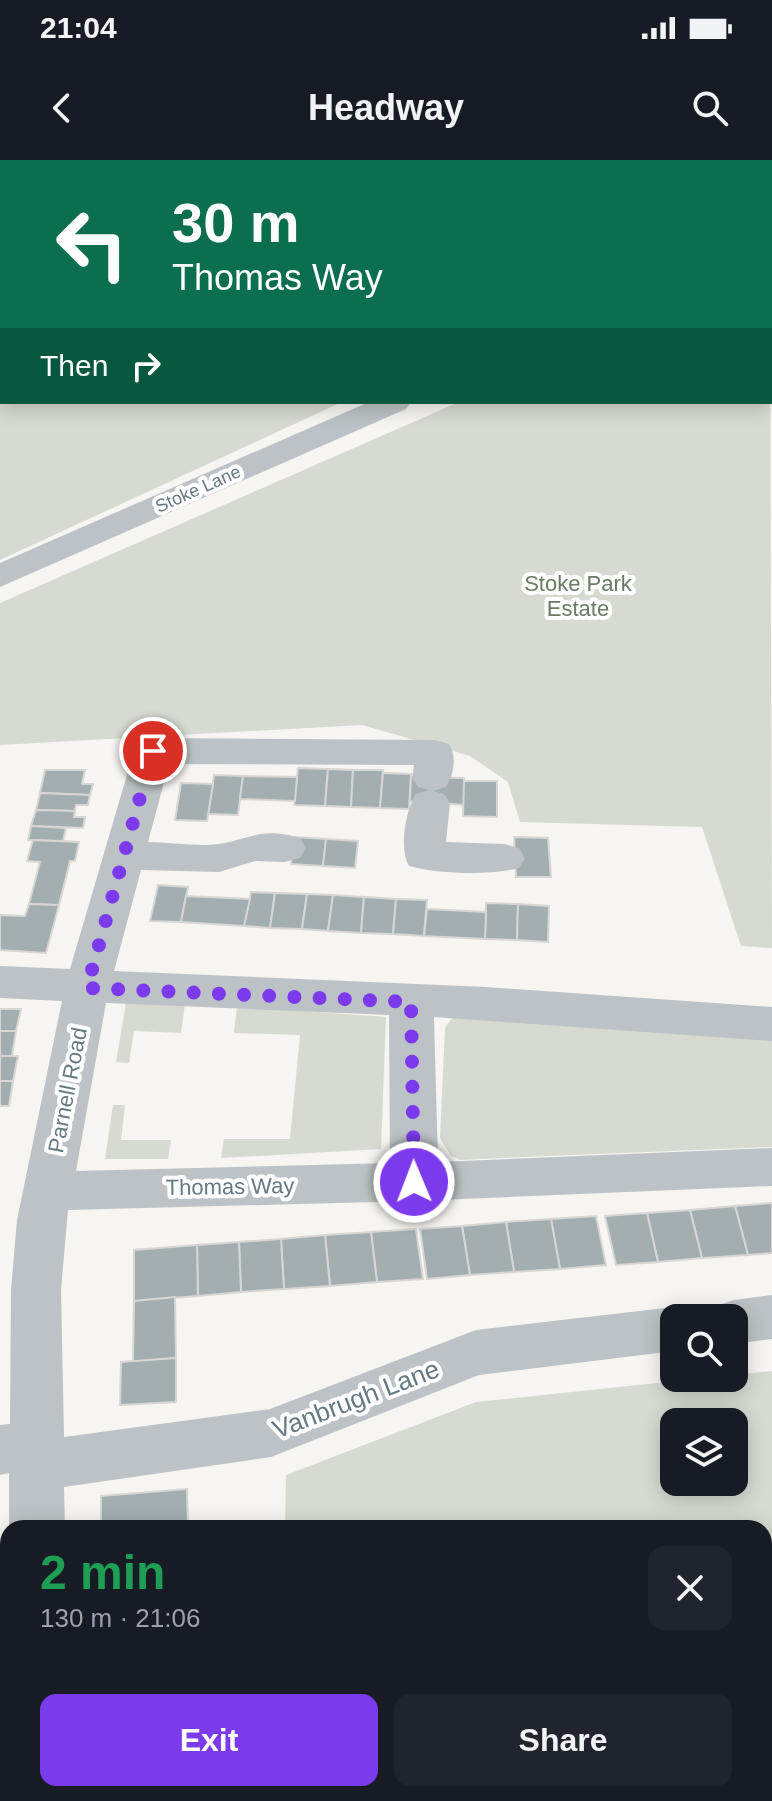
<!DOCTYPE html>
<meta charset="utf-8">
<style>
:root{--surface:#171b24;--page:#20242c;--text:#f1f3f6;--muted:#9ea1a6;--accent:#7c3aed}
body{margin:0;font-family:Helvetica,sans-serif;background:var(--page);color:var(--text);height:100vh;display:flex;flex-direction:column;font-size:30px;white-space:nowrap}
*{box-sizing:border-box;margin:0}
p{font-size:26px;color:var(--muted)}
.icon{flex:none;width:44px;height:44px;fill:none;stroke:currentColor;stroke-width:2;stroke-linecap:round;stroke-linejoin:round}
.map{position:relative;flex:1;overflow:hidden}
.side{position:absolute;left:0px;top:1360px;width:772px;height:282px;display:flex;flex-direction:column;background:var(--surface);border-radius:24px 24px 0 0;box-shadow:0 4px 20px #0003}
.side>*{flex:none}
.hud{position:absolute;left:0px;top:0px;width:772px;height:244px;box-shadow:0 4px 20px #0003;background:#0b6e4f;color:#fff;overflow:hidden}
.buttons{position:absolute;left:660px;top:1144px;display:grid;gap:16px}
.buttons a{display:grid;place-items:center;width:88px;height:88px;border-radius:16px;background:var(--surface);box-shadow:0 4px 20px #0003;font-size:40px}
.pin{position:absolute;display:grid;place-items:center;width:68px;height:68px;color:#fff;margin:-34px;border:4px solid #fff;border-radius:50%;box-shadow:0 2px 8px #0007}
.me{position:absolute;width:88px;margin:-44px;rotate:359deg;stroke-linejoin:round;filter:drop-shadow(0 0 6px #0008)}
.turn{display:flex;align-items:center;gap:28px;height:168px;padding:0 40px;font-size:36px}
.turn .icon{width:104px;height:104px;stroke-width:2.5}
.turn b{display:block;font-size:56px;line-height:68px}
.then{display:flex;align-items:center;height:76px;padding:0 40px;background:#0003;gap:16px;font-size:30px}
.round{display:grid;place-items:center;flex:none;width:84px;height:84px;border-radius:16px;background:var(--page)}
.summary{display:flex;align-items:center;justify-content:space-between;height:136px;padding:0 40px}
h1{font-size:48px;font-weight:600;line-height:60px;color:#1e9e55}
.primary-button{display:flex;gap:16px;margin-top:auto;padding:16px 40px}
.primary-button a{flex:1;height:92px;border-radius:16px;background:var(--accent);color:#fff;font-size:32px;font-weight:600;line-height:92px;text-align:center}
.primary-button a+a{background:var(--page);color:var(--text)}
.status{display:flex;justify-content:space-between;align-items:center;height:56px;padding:0 40px;background:var(--surface);direction:ltr}
.status svg{height:22px;fill:currentColor}
header{display:flex;justify-content:space-between;align-items:center;height:104px;padding:0 40px;background:var(--surface);font-size:36px;font-weight:600}
.map>svg:first-child{display:block}
.green{fill:#d6dad1;fill-rule:evenodd}
.building{fill:#a3aeb1;stroke:#d7d6d4;stroke-width:2}
.lines{fill:none;stroke-linecap:round;stroke-linejoin:round}
.highway-casing{stroke:#afb5b8;stroke-width:4}
.minor{fill:#bcc2c5;fill-rule:evenodd}
.highway{fill:#fff;fill-rule:evenodd}
.route{stroke:#7c3aed;stroke-width:14;stroke-dasharray:0 25.2}
.labels{text-anchor:middle;stroke-width:8;stroke-linejoin:round;paint-order:stroke}
.far-street-label{font-size:18px;fill:#647a83;stroke:#fff}
.park-label{font-size:22px;fill:#6b7a63;stroke:#fff}
.street-label{font-size:22px;fill:#647a83;stroke:#fff}
.near-street-label{font-size:26px;fill:#647a83;stroke:#fff}
</style>
<div class="status"><b>21:04</b><svg viewBox="0 0 49 12"><path d="M0 12V9h3v3zM5 12V6h3v6zM10 12V3h3v9zM15 12V0h3v12zM26 1h20v11H26zM47 4h2v5h-2z"/></svg></div>
<header><svg class="icon" aria-label="back" viewBox="0 0 24 24"><path d="M15 5l-7 7 7 7"/></svg>Headway<svg class="icon" aria-label="search" viewBox="0 0 24 24"><circle cx="10" cy="10" r="6"/><path d="M15 15l6 6"/></svg></header>
<div class="map">
<svg width="772" height="1641" viewBox="0 0 772 1641">
<rect width="100%" height="100%" fill="#f6f5f2"/>
<g class="green">
<path d="M390 0H772V57L770 2Z"/>
<path d="M0 103 2 242H342L0 400Z"/>
<path d="M770 178 772 788 741 786 702 667 520 662 508 622 470 596 362 565 0 585V443L459 242H770Z"/>
<path d="M126 843 185 844 181 873 134 871 129 903 116 902Z"/>
<path d="M237 846 386 857 381 989 221 998 224 979H290L300 875 234 873Z"/>
<path d="M460 855 772 875V987L480 999 461 1000 451 996 440 978 445 868 451 859Z"/>
<path d="M113 945H125L121 980H171L168 999H105Z"/>
<path d="M772 1211V1641H86V1634H764V1368H285L286 1315 476 1242 704 1218H734V1215ZM674 1262H734V1322H674Z"/>
</g>
<g class="building">
<path d="M298 608 328 609 325 646 294 645Z"/>
<path d="M328 609 353 610 351 647 325 646Z"/>
<path d="M45 610H85L82 624H93L90 635 40 633Z"/>
<path d="M353 610H383L380 648 351 647Z"/>
<path d="M383 613 411 614 409 649 380 648Z"/>
<path d="M214 615 243 616 238 655 208 654Z"/>
<path d="M243 616 297 617 295 641 240 639Z"/>
<path d="M411 617 464 618V645L410 641Z"/>
<path d="M464 621H497V657L463 656Z"/>
<path d="M181 623 213 624 207 661 175 660Z"/>
<path d="M40 633 90 635 88 645H76L75 651 36 650Z"/>
<path d="M36 650 75 651 74 657H85L83 668 31 666Z"/>
<path d="M31 666 66 668 63 681 28 680Z"/>
<path d="M295 677 326 679 323 706 291 704Z"/>
<path d="M514 677 548 678 551 717H516Z"/>
<path d="M326 679 358 681 355 708 323 706Z"/>
<path d="M33 680 79 682 75 701H70L59 745 29 744 40 702 27 701Z"/>
<path d="M158 725 188 727 181 762 150 761Z"/>
<path d="M251 732 275 733 270 768 244 766Z"/>
<path d="M275 733 307 734 302 769 270 768Z"/>
<path d="M307 734 333 735 328 771 302 769Z"/>
<path d="M333 735 364 737 361 773 328 771Z"/>
<path d="M186 736 250 739 244 766 181 762Z"/>
<path d="M364 737 396 739 393 774 361 773Z"/>
<path d="M396 739 427 740 424 776 393 774Z"/>
<path d="M486 743 518 744 517 780 485 779Z"/>
<path d="M29 744 59 745 46 793 0 790V755L25 756Z"/>
<path d="M518 744 549 746 548 782 517 780Z"/>
<path d="M427 749 486 752 485 779 424 776Z"/>
<path d="M0 849H21L16 871H0Z"/>
<path d="M0 871H16L12 896H0Z"/>
<path d="M0 896H18L13 921H0Z"/>
<path d="M0 921H13L9 946H0Z"/>
<path d="M772 1043V1093L748 1095 735 1046Z"/>
<path d="M735 1046 748 1095 702 1098 690 1050Z"/>
<path d="M690 1050 702 1098 658 1102 647 1053Z"/>
<path d="M647 1053 658 1102 616 1105 605 1056Z"/>
<path d="M596 1056 606 1105 560 1109 551 1059Z"/>
<path d="M551 1059 560 1109 514 1112 506 1062Z"/>
<path d="M506 1062 514 1112 470 1115 462 1066Z"/>
<path d="M462 1066 470 1115 427 1119 420 1069Z"/>
<path d="M416 1069 423 1119 377 1122 371 1072Z"/>
<path d="M371 1072 377 1122 330 1126 325 1075Z"/>
<path d="M325 1075 330 1126 284 1129 281 1079Z"/>
<path d="M281 1079 284 1129 241 1132 239 1082Z"/>
<path d="M239 1082 241 1132 198 1136 197 1085Z"/>
<path d="M197 1085 198 1136 134 1141V1090Z"/>
<path d="M175 1137 176 1198 133 1202 134 1141Z"/>
<path d="M176 1198V1242L120 1245 121 1202Z"/>
<path d="M187 1329 188 1368H101V1336Z"/>
</g>
<g class="lines">
<defs>
<g id="highway">
<path d="M99 0H134L135 2H100Z"/>
<path d="M215 0H250L251 2H216Z"/>
<path d="M318 0H352L353 2H319Z"/>
<rect x="770" y="100" width="2" height="16"/>
<path d="M770 130 772 131V149L770 148Z"/>
</g>
</defs>
<use href="#highway" class="highway-casing"/>
<g class="minor">
<rect x="0" y="46" width="2" height="16"/>
<rect x="0" y="92" width="2" height="16"/>
<rect x="770" y="157" width="2" height="18"/>
<path d="M369 242H411L406 249 0 427V403Z"/>
<path d="M153 578 435 580 449 584C457 597 454 614 446 627L433 631 444 634 450 643 446 682 504 684 519 688 525 698 519 708C490 716 438 714 409 706 399 689 405 651 416 634L429 630 418 627 412 618 414 605 169 604 148 682C170 682 197 687 219 684 253 678 261 667 300 678L306 688 300 698 285 702 255 701 219 712 141 710 114 811 486 827 772 847V881L434 857 438 1002 772 988V1026L414 1041 68 1050 61 1130 64 1277 270 1249 476 1170 674 1147 692 1153 695 1158H674V1191L479 1215 271 1297 64 1327 65 1368H9V1313L0 1315V1265L10 1264 11 1130 17 1060 62 841 0 838V806L70 809 134 591 139 582ZM106 843 389 855 390 1003 76 1011Z"/>
<path d="M772 1135V1179L734 1184V1158H710L716 1146 734 1140Z"/>
<rect x="0" y="1447" width="8" height="56"/>
<path d="M8 1620V1634H64L63 1641H1Z"/>
</g>
<use href="#highway" class="highway"/>
</g>
<g class="lines">
<path class="route" d="M153 591 87 828 411 842 414 1022"/>
</g>
<g class="labels">
<g class="far-street-label">
<text transform="translate(198 329) rotate(-24)" y="6">Stoke Lane</text>
</g>
<g class="park-label">
<text x="578" y="431">Stoke Park<tspan x="578" dy="25">Estate</tspan></text>
</g>
<g class="street-label">
<text transform="translate(67 930) rotate(-79)" y="8">Parnell Road</text>
<text transform="translate(230 1026) rotate(-1)" y="8">Thomas Way</text>
</g>
<g class="near-street-label">
<text transform="translate(356 1239) rotate(-21)" y="9">Vanbrugh Lane</text>
</g>
</g>
</svg>
<div class="buttons">
<a><svg class="icon" aria-label="search" viewBox="0 0 24 24"><circle cx="10" cy="10" r="6"/><path d="M15 15l6 6"/></svg></a>
<a><svg class="icon" aria-label="layers" viewBox="0 0 24 24"><path d="M12 4l9 5-9 5-9-5zM3 14l9 5 9-5"/></svg></a>
</div>
<div class="pin" style="left:153px;top:591px;background:#d93025"><svg class="icon" aria-label="arrive" viewBox="0 0 24 24"><path d="M6 21V4h12l-3 4 3 4H6"/></svg></div>
<svg class="me" style="left:414px;top:1022px" viewBox="-20 -20 40 40"><circle r="17" fill="#7c3aed" stroke="#fff" stroke-width="3"/><path d="M0-11L8 9 0 5-8 9z" fill="#fff"/></svg>
<div class="hud">
<div class="turn"><svg class="icon" aria-label="left" viewBox="0 0 24 24"><path d="M17 20v-9H6M10 6l-5 5 5 5"/></svg><div><b>30 m</b>Thomas Way</div></div>
<div class="then">Then<svg class="icon" aria-label="right" viewBox="0 0 24 24"><path d="M7 20v-9h11M14 6l5 5-5 5"/></svg></div>
</div>
<section class="side">
<div class="summary"><div><h1>2 min</h1><p>130 m · 21:06</p></div><a class="round"><svg class="icon" aria-label="close" viewBox="0 0 24 24"><path d="M6 6l12 12M18 6L6 18"/></svg></a></div>
<div class="primary-button"><a>Exit</a><a>Share</a></div>
</section>
</div>
